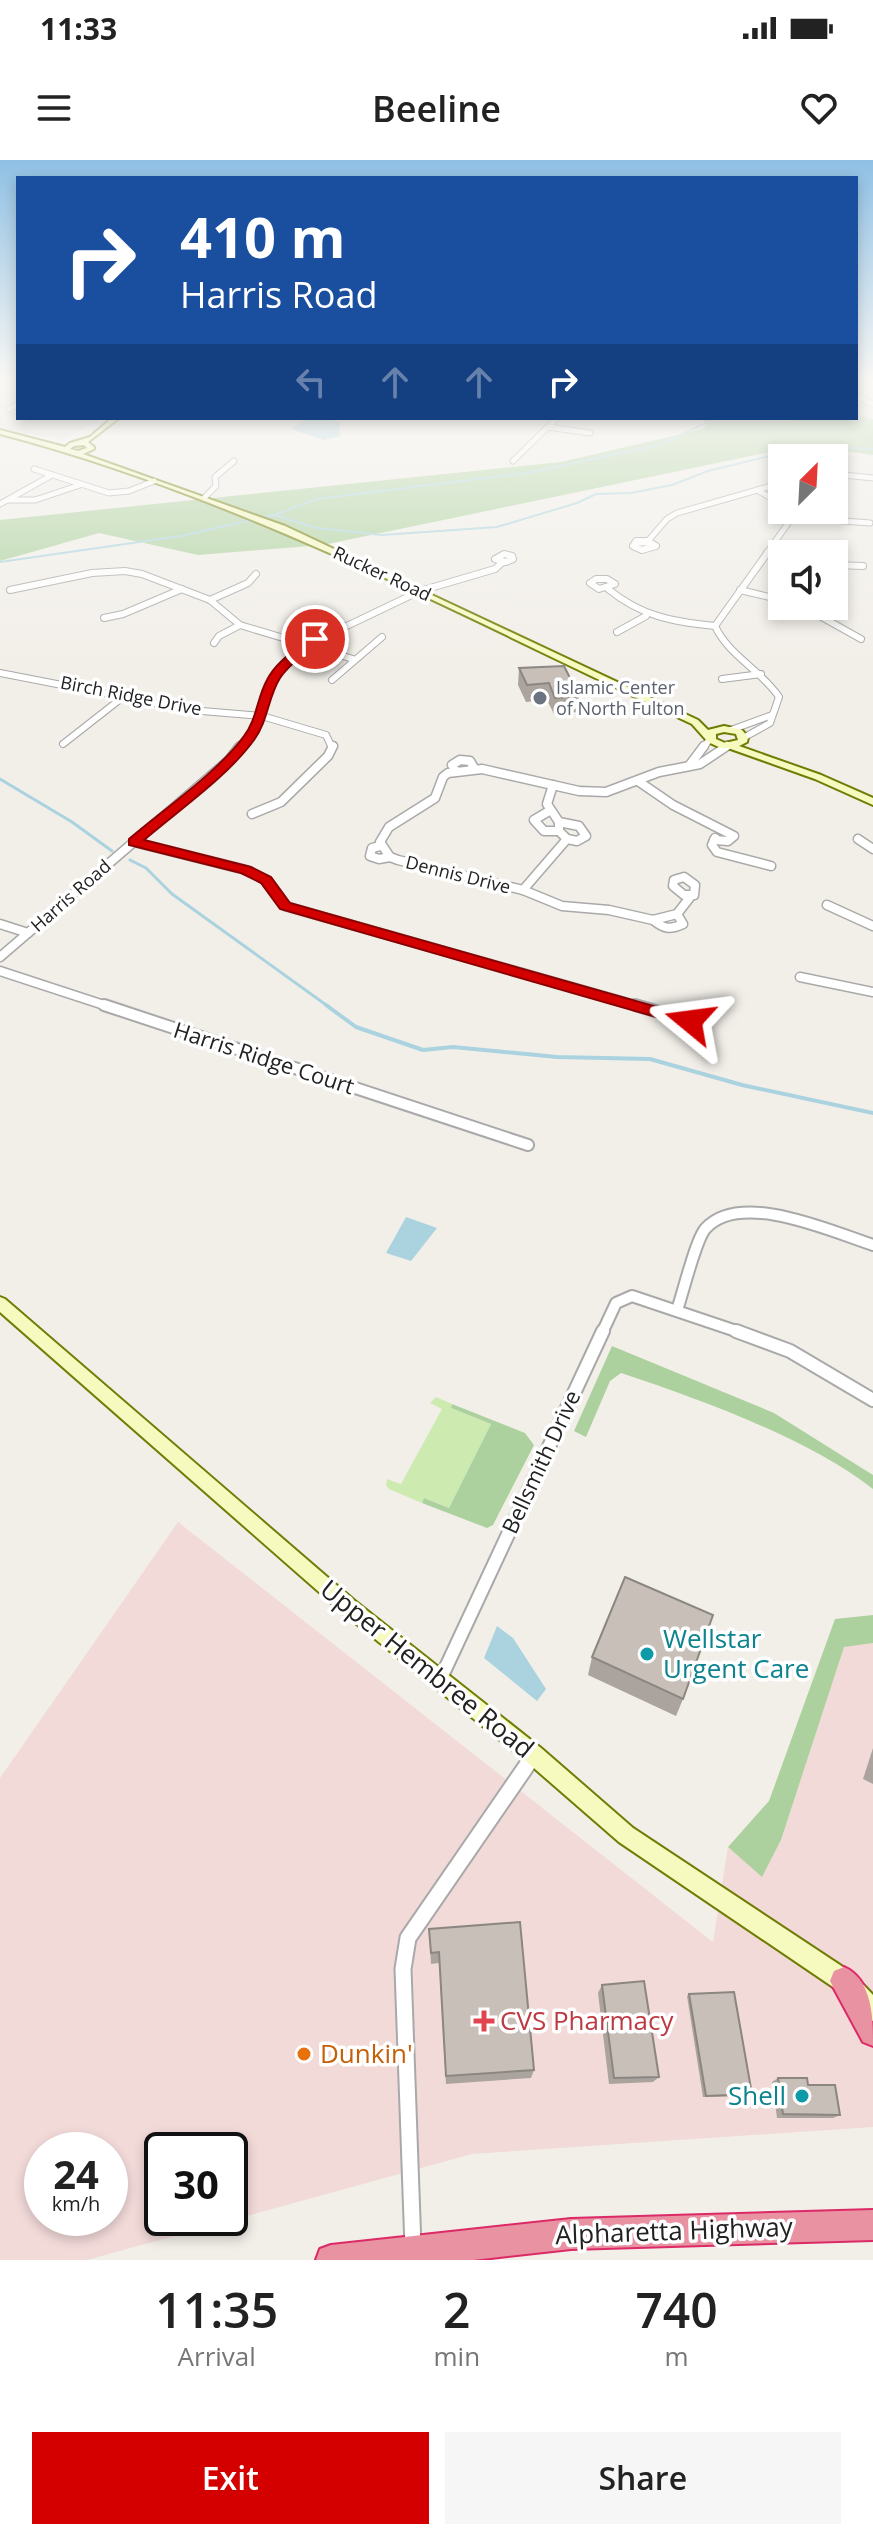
<!DOCTYPE html>
<style>
:root{--surface:#fff;--page:#f6f6f6;--text:#222;--muted:#767676;--accent:#d40000}
body{margin:0;font-family:"Open Sans",sans-serif;background:var(--page);color:var(--text);height:100vh;display:flex;flex-direction:column;font-size:30px;white-space:nowrap}
*{box-sizing:border-box;margin:0}
p{font-size:26px;color:var(--muted)}
.icon{flex:none;width:44px;height:44px;fill:none;stroke:currentColor;stroke-width:2;stroke-linecap:round;stroke-linejoin:round}
.map{position:relative;height:2100px;overflow:hidden}
.drawer{display:flex;flex-direction:column;background:var(--surface);flex:1}
.drawer>*{flex:none}
.banner{position:absolute;left:16px;top:16px;width:842px;height:244px;border-radius:0px;box-shadow:0 4px 12px #0003;background:#1a4fa0;color:#fff;overflow:hidden}
.needle{width:52px;rotate:24deg}
.tools{position:absolute;left:768px;top:284px;display:grid;gap:16px}
.tools a{display:grid;place-items:center;width:80px;height:80px;border-radius:0px;background:var(--surface);box-shadow:0 4px 12px #0003;font-size:40px}
.speed{position:absolute;left:24px;top:1972px;display:flex;gap:16px;font-size:40px;font-weight:700;text-align:center}
.speed>*{display:grid;place-content:center;width:104px;height:104px;border-radius:50%;background:var(--surface);box-shadow:0 4px 12px #0003;line-height:1}
.speed small{font-size:20px;font-weight:400}
.speed .limit{border:4px solid #111;border-radius:12px;background:#fff;color:#111}
.pin{position:absolute;display:grid;place-items:center;width:68px;height:68px;color:#fff;margin:-34px;border:4px solid #fff;border-radius:50%;box-shadow:0 2px 8px #0007}
.me{position:absolute;width:88px;margin:-44px;rotate:286deg;stroke-linejoin:round;filter:drop-shadow(0 0 6px #0008)}
.turn{display:flex;align-items:center;gap:28px;height:168px;padding:0 32px;font-size:36px}
.turn .icon{width:104px;height:104px;stroke-width:2.5}
.turn b{display:block;font-size:56px;line-height:68px}
.lanes{display:flex;align-items:center;height:76px;padding:0 32px;background:#0003;justify-content:center;gap:40px;direction:ltr}
.lanes .off{opacity:.35}
.eta{display:flex;justify-content:space-evenly;align-items:center;height:136px;text-align:center}
.eta b{font-size:48px;font-weight:600;line-height:56px}
.primary-button{display:flex;gap:16px;margin-top:auto;padding:16px 32px}
.primary-button a{flex:1;height:92px;border-radius:0px;background:var(--accent);color:#fff;font-size:32px;font-weight:600;line-height:92px;text-align:center}
.primary-button a+a{background:var(--page);color:var(--text)}
.status{display:flex;justify-content:space-between;align-items:center;height:56px;padding:0 40px;background:var(--surface);direction:ltr}
.status svg{height:22px;fill:currentColor}
header{display:flex;justify-content:space-between;align-items:center;height:104px;padding:0 32px;background:var(--surface);font-size:36px;font-weight:600}
.map>svg:first-child{display:block}
.residential{fill:#e0dfdf}
.commercial{fill:#f2dad9;fill-rule:evenodd}
.grass{fill:#cdebb0}
.forest{fill:#add19e}
.water{fill:#aad3df}
.lines{fill:none;stroke-linecap:round;stroke-linejoin:round}
.stream-far2{stroke:#aad3df;stroke-width:2}
.stream-far1{stroke:#aad3df;stroke-width:3}
.stream{stroke:#aad3df;stroke-width:4}
.street-far5-casing{stroke:#a9a9a9;stroke-width:7}
.street-far4-casing{stroke:#a9a9a9;stroke-width:8}
.street-far3-casing{stroke:#a9a9a9;stroke-width:11}
.street-far2-casing{stroke:#a9a9a9;stroke-width:14}
.street-far1-casing{stroke:#a9a9a9;stroke-width:16}
.street-casing{stroke:#a9a9a9;stroke-width:19}
.secondary-casing{stroke:#707d05;stroke-width:4}
.highway-casing{stroke:#dc2a67;stroke-width:4}
.street-far5{stroke:#fff;stroke-width:5}
.street-far4{stroke:#fff;stroke-width:6}
.street-far3{stroke:#fff;stroke-width:8}
.street-far2{stroke:#fff;stroke-width:10}
.street-far1{stroke:#fff;stroke-width:12}
.street{stroke:#fff;stroke-width:15}
.secondary{fill:#f7fabf;fill-rule:evenodd}
.highway{fill:#e892a2;fill-rule:evenodd}
.wall{fill:#aba49e}
.building{fill:#c7bfb8;stroke:#8b8681;stroke-width:2}
.route{fill:#d40000;stroke:#8a0000;stroke-width:2}
.worship-dot{fill:#6b7280;stroke:#fff;stroke-width:3}
.culture-dot{fill:#0f9aa8;stroke:#fff;stroke-width:3}
.health-dot{fill:#e0444e;stroke:#fff;stroke-width:3}
.food-dot{fill:#e8710a;stroke:#fff;stroke-width:3}
.labels{text-anchor:middle;stroke-width:7;stroke-linejoin:round;paint-order:stroke}
.far-street-label{font-size:18px;fill:#222;stroke:#fff}
.far-worship-label{font-size:18px;fill:#5b616d;stroke:#fff;text-anchor:start}
.street-label{font-size:22px;fill:#222;stroke:#fff}
.near-culture-label{font-size:26px;fill:#0d838f;stroke:#fff;text-anchor:start}
.near-street-label{font-size:26px;fill:#222;stroke:#fff}
.near-health-label{font-size:26px;fill:#be3a42;stroke:#fff;text-anchor:start}
.near-food-label{font-size:26px;fill:#c56008;stroke:#fff;text-anchor:start}
</style>
<div class="status"><b>11:33</b><svg viewBox="0 0 49 12"><path d="M0 12V9h3v3zM5 12V6h3v6zM10 12V3h3v9zM15 12V0h3v12zM26 1h20v11H26zM47 4h2v5h-2z"/></svg></div>
<header><svg class="icon" aria-label="menu" viewBox="0 0 24 24"><path d="M4 6h16M4 12h16M4 18h16"/></svg>Beeline<svg class="icon" aria-label="heart" viewBox="0 0 24 24"><path d="M12 20l-8-8c-3-5 5-10 8-4 3-6 11-1 8 4z"/></svg></header>
<div class="map">
<svg width="873" height="2100" viewBox="0 0 873 2100">
<rect width="100%" height="100%" fill="#f2efe9"/>
<path class="residential" d="M15 218H18V258H103L63 280 0 268V226Z"/>
<path class="commercial" d="M178 1362 713 1782 728 1687 762 1716 781 1680 844 1486 873 1483V1967L472 1994 87 2100H0V1618ZM42 1990H110V2058H42ZM162 1990H230V2058H162Z"/>
<path class="grass" d="M436 1237 452 1244 451 1248 491 1264 449 1348 424 1338 422 1343 389 1329 386 1325 387 1319 401 1324 442 1249 430 1243Z"/>
<g class="forest">
<path d="M856 255 873 259V295L804 285 323 385 198 395 99 373 0 401V360L561 302 703 269 710 258H856Z"/>
<path d="M612 1186 774 1253 873 1315V1329C808 1278 699 1239 621 1213L610 1221 586 1277 574 1271Z"/>
<path d="M452 1244 525 1273 534 1285 493 1365 487 1368 422 1343 424 1338 449 1348 491 1264 451 1248Z"/>
<path d="M873 1455V1483L844 1487 781 1680 762 1717 728 1687 769 1641 835 1459Z"/>
</g>
<g class="water">
<path d="M307 258H326L339 262 340 276 324 280 291 269Z"/>
<path d="M406 1057 437 1068 411 1101 386 1093Z"/>
<path d="M497 1466 513 1478 546 1529 537 1541 484 1498Z"/>
</g>
<g class="lines">
<g class="stream-far2">
<path d="M274 355 317 339 527 313 659 285 710 261"/>
<path d="M0 402 181 376 274 355 316 368 382 375 497 367 577 343 596 334 631 333 672 325 708 311 810 286 873 289"/>
</g>
<g class="stream-far1">
<path d="M0 619 72 662 112 691"/>
<path d="M130 700 146 708 172 734 329 847"/>
</g>
<path class="stream" d="M326 845 356 867 423 890 453 887 557 897 650 899 742 925 873 953"/>
<defs>
<g id="street-far5">
<path d="M856 220 859 218"/>
<path d="M856 236 873 244"/>
<path d="M10 249 18 244"/>
<path d="M707 258H793"/>
<path d="M548 267 590 273"/>
<path d="M513 301 557 258"/>
<path d="M34 309 109 333 129 331 154 321"/>
<path d="M834 314 873 318"/>
<path d="M757 330 782 344"/>
<path d="M204 338 216 326 215 317 234 301"/>
<path d="M9 340H35L80 325"/>
<path d="M0 344 52 315"/>
<path d="M791 357 870 363"/>
<path d="M648 381 667 359 677 353 782 323"/>
<path d="M635 383H651"/>
<path d="M774 383 789 362 788 350"/>
</g>
<g id="street-far4">
<path d="M636 381H648L656 386 642 390 633 386Z"/>
<path d="M767 393 782 396"/>
<path d="M504 394 512 396 513 399 506 402 495 399Z"/>
<path d="M834 405 863 406"/>
<path d="M596 419H607L615 424 599 429 590 423Z"/>
<path d="M608 429C641 456 673 462 715 466"/>
<path d="M10 430 92 413 125 411 142 414 210 440 240 465 353 499"/>
<path d="M740 430 782 440"/>
<path d="M210 440 248 423 256 414"/>
<path d="M802 446 861 479"/>
<path d="M104 458 123 454 182 429"/>
<path d="M617 472 646 456"/>
<path d="M214 483 219 476 240 465"/>
<path d="M0 513 190 550 262 556 326 575 332 588"/>
<path d="M722 519 761 514"/>
<path d="M332 520 382 477"/>
<path d="M731 570 772 555"/>
<path d="M743 578 770 563 779 537C761 510 729 496 715 466L776 381"/>
<path d="M63 584 123 537"/>
<path d="M239 588 257 567 272 520 305 486 420 431 495 409 503 402"/>
<path d="M703 588 710 579"/>
<path d="M724 588 728 586"/>
</g>
<g id="street-far3">
<path d="M689 606 704 586"/>
<path d="M456 611 452 605 460 600 470 601 474 608"/>
<path d="M638 621 673 645 734 676 728 681 714 680"/>
<path d="M549 651 534 660 544 671H559"/>
<path d="M252 654 281 642 328 596 333 586"/>
<path d="M559 662 579 666 586 676 577 681 567 679"/>
<path d="M715 678 712 685 717 692 771 706"/>
<path d="M858 679 873 689"/>
<path d="M134 682 246 710 266 720 285 746 642 847"/>
<path d="M380 686 372 688 370 696 379 699 390 697"/>
<path d="M684 717 695 725 694 735H684L673 726 674 720Z"/>
<path d="M523 730 567 679 559 671V662L547 644 553 625"/>
<path d="M691 736 677 754 653 760 609 750 562 746 523 730 398 700 390 697 380 682 389 667 435 638 443 617 448 613 482 609 579 631 606 632 659 612 700 604 727 586"/>
<path d="M827 745 873 766"/>
<path d="M653 760C664 769 670 770 683 764L677 754"/>
<path d="M0 764 28 773"/>
<path d="M0 797 228 601 240 586"/>
<path d="M0 811 110 847"/>
<path d="M800 817 873 832"/>
</g>
<g id="street-far2">
<path d="M104 845 528 985"/>
<path d="M635 845 690 861"/>
<path d="M677 1150C683 1133 696 1078 706 1068 741 1030 833 1072 873 1085"/>
<path d="M602 1173 616 1143 632 1136 742 1173"/>
</g>
<g id="street-far1">
<path d="M736 1171 790 1191 873 1240"/>
<path d="M440 1520 603 1171"/>
</g>
<path id="street" d="M413 2087 403 1809 408 1778 534 1595"/>
<g id="secondary">
<path d="M112 258H119L88 282 94 287V289L83 294 285 366 698 560 708 570 724 566 742 570 748 577 747 582 739 586 821 615 873 638V645L815 619 728 588H721L708 582 692 564C466 458 241 337 0 274V270L65 287 70 283 90 277ZM84 285 87 288 78 291 70 289 74 286ZM724 572 736 574 738 580 725 583 716 579V574Z"/>
<path d="M0 1137 5 1139 355 1441 541 1588 633 1668 852 1813 873 1835V1861L865 1858 836 1829 619 1682 527 1602 343 1453 0 1152Z"/>
</g>
<g id="highway">
<path d="M844 1807C873 1820 873 1859 873 1886L863 1882 830 1821 834 1811Z"/>
<path d="M873 2050V2080L571 2089 473 2100H316L320 2089 331 2085 571 2059Z"/>
</g>
</defs>
<use href="#street-far5" class="street-far5-casing"/>
<use href="#street-far4" class="street-far4-casing"/>
<use href="#street-far3" class="street-far3-casing"/>
<use href="#street-far2" class="street-far2-casing"/>
<use href="#street-far1" class="street-far1-casing"/>
<use href="#street" class="street-casing"/>
<use href="#secondary" class="secondary-casing"/>
<use href="#highway" class="highway-casing"/>
<use href="#street-far5" class="street-far5"/>
<use href="#street-far4" class="street-far4"/>
<use href="#street-far3" class="street-far3"/>
<use href="#street-far2" class="street-far2"/>
<use href="#street-far1" class="street-far1"/>
<use href="#street" class="street"/>
<use href="#secondary" class="secondary"/>
<use href="#highway" class="highway"/>
</g>
<g class="wall">
<path d="M519 508 579 536 578 552 554 554 547 540 526 542 518 525Z"/>
<path d="M592 1497 683 1539 676 1556 588 1515Z"/>
<path d="M873 1588V1624L863 1619Z"/>
<path d="M429 1769 534 1910 531 1918 446 1924 439 1803 431 1804Z"/>
<path d="M602 1825 659 1917 653 1922 609 1924 598 1833Z"/>
<path d="M689 1834 752 1934 749 1936 703 1937 687 1836Z"/>
<path d="M778 1918 808 1925 840 1955 833 1958H777L772 1922Z"/>
</g>
<g class="building">
<path d="M564 506 579 536 555 538 549 523 527 525 519 508Z"/>
<path d="M625 1417 713 1455 683 1539 592 1497Z"/>
<path d="M520 1762 534 1910 446 1916 439 1792 431 1793 429 1769Z"/>
<path d="M644 1821 659 1917 614 1918 602 1825Z"/>
<path d="M734 1832 752 1934 706 1936 689 1834Z"/>
<path d="M778 1918H807L808 1925H835L840 1955 783 1954Z"/>
</g>
<linearGradient id="sky" x2="0" y2="1"><stop stop-color="#8fc0e4"/><stop offset="0.43" stop-color="#f9f8f5"/><stop offset="1" stop-color="#f9f8f5" stop-opacity="0"/></linearGradient>
<rect width="873" height="512" fill="url(#sky)"/>
<path class="route" d="M311 477 320 479C308 493 290 502 280 518 268 537 268 561 254 580 227 617 179 650 144 680L251 707 271 717 290 743 696 858V865H684L280 749 261 723 241 713 129 685V679C164 649 218 612 244 576 257 559 257 538 267 520 276 502 295 490 311 477Z"/>
<circle class="worship-dot" cx="540" cy="538" r="8"/>
<g class="culture-dot">
<circle cx="647" cy="1494" r="8"/>
<circle cx="802" cy="1936" r="8"/>
</g>
<path class="health-dot" d="M480 1849h8v8h8v8h-8v8h-8v-8h-8v-8h8z"/>
<circle class="food-dot" cx="304" cy="1894" r="8"/>
<g class="labels">
<g class="far-street-label">
<text transform="translate(382 414) rotate(25)" y="6">Rucker Road</text>
<text transform="translate(131 536) rotate(11)" y="6">Birch Ridge Drive</text>
<text transform="translate(458 715) rotate(14)" y="6">Dennis Drive</text>
<text transform="translate(71 736) rotate(-41)" y="6">Harris Road</text>
</g>
<g class="far-worship-label">
<text x="556" y="534">Islamic Center<tspan x="556" dy="21">of North Fulton</tspan></text>
</g>
<g class="street-label">
<text transform="translate(264 898) rotate(18)" y="8">Harris Ridge Court</text>
<text transform="translate(541 1302) rotate(-65)" y="8">Bellsmith Drive</text>
</g>
<g class="near-culture-label">
<text x="663" y="1488">Wellstar<tspan x="663" dy="30">Urgent Care</tspan></text>
<text x="786" y="1945" text-anchor="end">Shell</text>
</g>
<g class="near-street-label">
<text transform="translate(427 1509) rotate(39)" y="9">Upper Hembree Road</text>
<text transform="translate(674 2071) rotate(-2)" y="9">Alpharetta Highway</text>
</g>
<g class="near-health-label">
<text x="500" y="1870">CVS Pharmacy</text>
</g>
<g class="near-food-label">
<text x="320" y="1903">Dunkin'</text>
</g>
</g>
</svg>
<div class="tools">
<a><svg class="needle" viewBox="-14 -14 28 28"><path d="M0-13l5 13h-10z" fill="#e53935"/><path d="M0 13l5-13h-10z" fill="#767676"/></svg></a>
<a><svg class="icon" aria-label="sound" viewBox="0 0 24 24"><path d="M4 9h4l5-4v14l-5-4H4zM17 9q2 3 0 6"/></svg></a>
</div>
<div class="speed"><div>24<small>km/h</small></div><div class="limit">30</div></div>
<div class="pin" style="left:315px;top:479px;background:#d93025"><svg class="icon" aria-label="arrive" viewBox="0 0 24 24"><path d="M6 21V4h12l-3 4 3 4H6"/></svg></div>
<svg class="me" style="left:690px;top:861px" viewBox="-20 -20 40 40"><path d="M0-17L14 15 0 8-14 15z" fill="#d40000" stroke="#fff" stroke-width="4"/></svg>
<div class="banner">
<div class="turn"><svg class="icon" aria-label="right" viewBox="0 0 24 24"><path d="M7 20v-9h11M14 6l5 5-5 5"/></svg><div><b>410 m</b>Harris Road</div></div>
<div class="lanes"><svg class="icon off" aria-label="left" viewBox="0 0 24 24"><path d="M17 20v-9H6M10 6l-5 5 5 5"/></svg><svg class="icon off" aria-label="ahead" viewBox="0 0 24 24"><path d="M12 20V5M6 11l6-6 6 6"/></svg><svg class="icon off" aria-label="ahead" viewBox="0 0 24 24"><path d="M12 20V5M6 11l6-6 6 6"/></svg><svg class="icon" aria-label="right" viewBox="0 0 24 24"><path d="M7 20v-9h11M14 6l5 5-5 5"/></svg></div>
</div>
</div>
<section class="drawer">
<div class="eta">
<div><b>11:35</b><p>Arrival</p></div>
<div><b>2</b><p>min</p></div>
<div><b>740</b><p>m</p></div>
</div>
<div class="primary-button"><a>Exit</a><a>Share</a></div>
</section>
